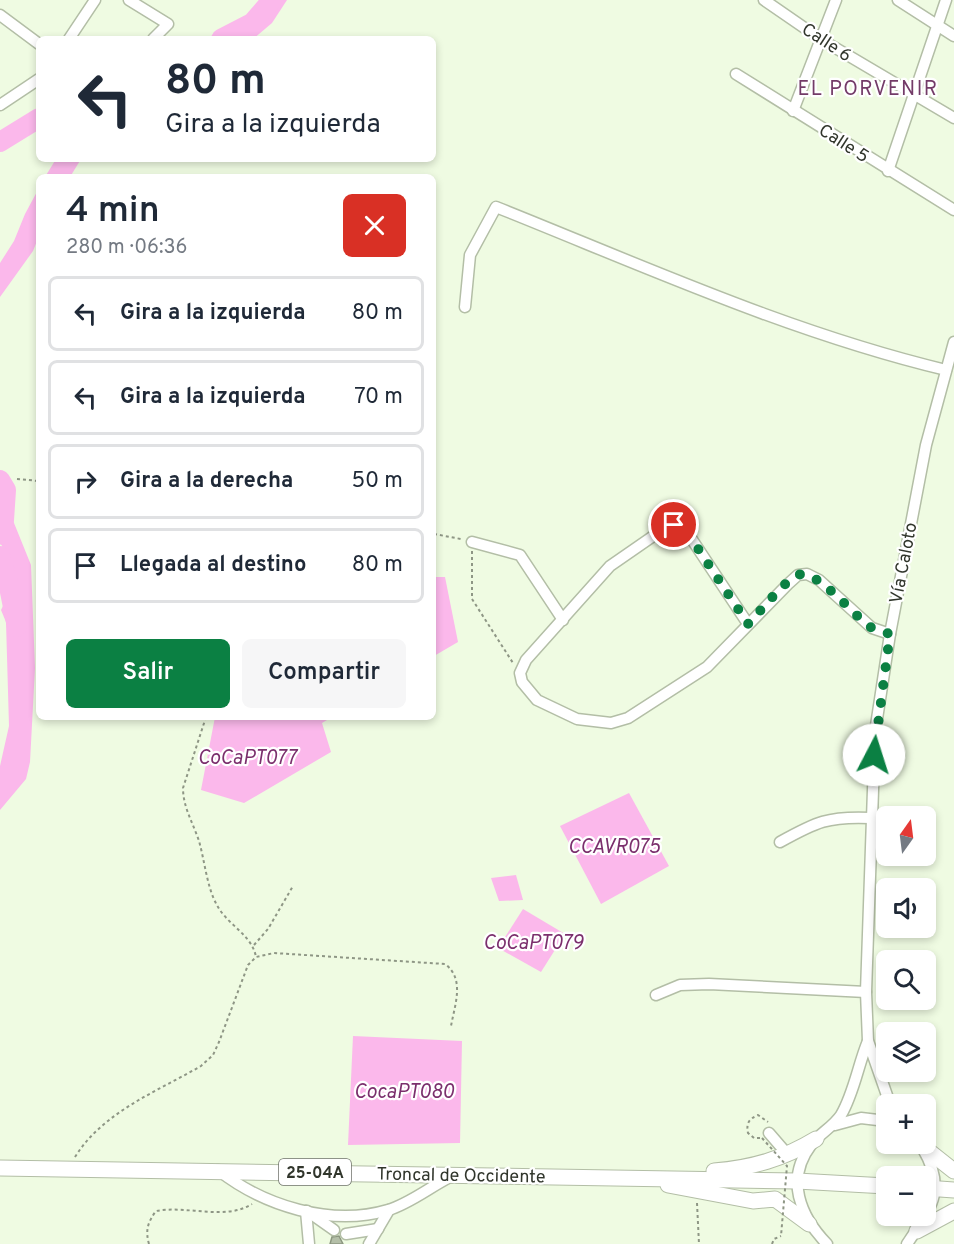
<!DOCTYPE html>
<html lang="es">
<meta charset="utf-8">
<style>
:root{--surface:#fff;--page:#f6f6f7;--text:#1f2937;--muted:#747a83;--line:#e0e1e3;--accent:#0b8043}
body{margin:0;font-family:Overpass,sans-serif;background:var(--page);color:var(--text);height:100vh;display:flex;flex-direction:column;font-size:22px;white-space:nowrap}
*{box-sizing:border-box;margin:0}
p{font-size:20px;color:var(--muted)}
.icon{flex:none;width:33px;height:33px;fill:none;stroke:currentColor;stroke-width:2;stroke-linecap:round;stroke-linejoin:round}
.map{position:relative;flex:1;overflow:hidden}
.panel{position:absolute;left:36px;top:174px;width:400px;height:546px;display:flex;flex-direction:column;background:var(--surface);border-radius:9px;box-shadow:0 3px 9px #0003}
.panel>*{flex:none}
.guide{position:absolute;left:36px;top:36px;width:400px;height:126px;border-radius:9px;box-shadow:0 3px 9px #0003;background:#fff;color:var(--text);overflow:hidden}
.needle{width:39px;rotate:14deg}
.buttons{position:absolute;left:876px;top:806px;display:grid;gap:12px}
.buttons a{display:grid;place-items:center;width:60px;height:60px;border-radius:9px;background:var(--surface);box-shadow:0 3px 9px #0003;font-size:30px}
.pin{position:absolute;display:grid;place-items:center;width:51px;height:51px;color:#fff;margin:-26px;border:3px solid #fff;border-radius:50%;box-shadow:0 2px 6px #0007}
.me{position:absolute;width:66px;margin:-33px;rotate:5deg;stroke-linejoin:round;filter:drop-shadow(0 0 4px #0008)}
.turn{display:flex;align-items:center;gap:21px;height:126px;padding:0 30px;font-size:27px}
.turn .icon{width:78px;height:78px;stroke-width:2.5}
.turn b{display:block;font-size:42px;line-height:51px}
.round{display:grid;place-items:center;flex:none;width:63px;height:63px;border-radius:9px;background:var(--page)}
.overview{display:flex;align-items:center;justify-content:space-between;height:102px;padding:0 30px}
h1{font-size:36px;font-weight:600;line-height:45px}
.action{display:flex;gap:12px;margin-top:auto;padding:12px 30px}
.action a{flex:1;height:69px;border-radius:9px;background:var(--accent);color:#fff;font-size:24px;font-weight:600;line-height:69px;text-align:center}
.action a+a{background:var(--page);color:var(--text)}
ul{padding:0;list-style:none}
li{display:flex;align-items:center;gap:18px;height:75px;margin:0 12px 9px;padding:0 18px;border:3px solid var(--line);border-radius:9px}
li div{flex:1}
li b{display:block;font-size:22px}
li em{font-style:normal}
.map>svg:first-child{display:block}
.water{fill:#fbb8eb}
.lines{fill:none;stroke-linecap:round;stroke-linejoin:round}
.river{stroke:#fbb8eb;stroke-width:20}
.building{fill:#b4bfa8;stroke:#8c9780;stroke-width:1.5}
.minor-casing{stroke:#b3bea6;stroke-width:13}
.highway-casing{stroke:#b3bea6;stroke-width:17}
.path{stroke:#8e9685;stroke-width:2;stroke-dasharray:3 3;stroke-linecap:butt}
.minor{stroke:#fff;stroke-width:10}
.highway{stroke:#fff;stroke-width:15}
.path-bridge{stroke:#8e9685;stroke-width:2;stroke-dasharray:3 3;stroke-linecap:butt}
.route{stroke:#0b8043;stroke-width:10;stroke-dasharray:0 18}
.labels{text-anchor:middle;stroke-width:4.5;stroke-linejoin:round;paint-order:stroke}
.shield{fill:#fff;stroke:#6f726b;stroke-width:1.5}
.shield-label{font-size:16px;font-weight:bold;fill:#31362c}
.street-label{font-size:18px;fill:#31362c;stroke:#fff}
.neighbourhood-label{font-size:20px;letter-spacing:1.5px;fill:#733b68;stroke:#fff}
.water-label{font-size:20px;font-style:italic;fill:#7b2f6d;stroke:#fff}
</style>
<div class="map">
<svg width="954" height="1244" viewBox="0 0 954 1244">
<rect width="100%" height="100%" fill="#effbe2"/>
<g class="water">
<path d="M267 0H287L272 23 253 39H228Z"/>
<path d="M56 159H81L70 177H45Z"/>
<path d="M39 188V236L33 251 0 297V263L14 241 25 214Z"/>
<path d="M0 501 14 523 31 565 35 668 30 762 26 779 0 810V766L9 726 6 622 1 610 3 606 12 610 14 577 0 541Z"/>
<path d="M434 577H445L458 642 434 656Z"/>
<path d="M215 717H332L322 723 331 752 244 803 201 790Z"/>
<path d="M629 793 669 866 601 904 560 826Z"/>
<path d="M516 875 523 900 499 901 491 878Z"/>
<path d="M523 909 565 934 541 972 498 948Z"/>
<path d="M353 1036 462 1041 460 1143 348 1145Z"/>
</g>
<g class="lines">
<g class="river">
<path d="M221 39 252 23 272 0"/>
<path d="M0 142 39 118"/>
<path d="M0 480 6 490 3 535"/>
<path d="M0 556 8 582 17 627"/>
</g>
</g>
<path class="building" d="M339 1236 343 1244H330L332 1237Z"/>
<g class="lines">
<defs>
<g id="minor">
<path d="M129 0 168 24 153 39"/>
<path d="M764 0 822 40 954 118"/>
<path d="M898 0 954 36"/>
<path d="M0 15 39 44"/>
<path d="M69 39 95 0"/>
<path d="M736 74 954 210"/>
<path d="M0 105 39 79"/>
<path d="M793 111 836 0"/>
<path d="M888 171 946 0"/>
<path d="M465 307 470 255 496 207C644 266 791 333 946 370"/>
<path d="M472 542 520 555 563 620"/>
<path d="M748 624 685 529 674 525 662 530 610 566 526 660 520 673 522 682 537 700 577 719 611 723 628 718 707 667 788 584 798 575 807 574 819 580 872 628 890 634"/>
<path d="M780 842C816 822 828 816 871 818"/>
<path d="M656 995 680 985 709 984 866 992"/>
<path d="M890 1104 868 1041 866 992 875 732 890 634 926 445 954 342"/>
<path d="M835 1125 861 1118 886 1121"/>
<path d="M769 1133 788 1155"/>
<path d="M218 1170C264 1206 331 1227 388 1210 409 1204 430 1187 450 1177"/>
<path d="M306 1211 309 1244"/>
<path d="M307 1211 334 1230"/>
<path d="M346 1234 378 1229"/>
<path d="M369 1244 389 1210"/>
<path d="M827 1244C800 1216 785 1179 811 1145 820 1133 833 1127 841 1115 854 1093 858 1065 868 1041"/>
<path d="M907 1244C929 1210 948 1192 923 1149"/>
</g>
<g id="highway">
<path d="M921 1145 954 1171"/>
<path d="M0 1168 797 1181 886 1186"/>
<path d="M714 1171C752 1168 783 1159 816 1139"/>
<path d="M668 1185 753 1201 775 1199 809 1224"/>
<path d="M926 1188 954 1190"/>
<path d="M917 1231 954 1211"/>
</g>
</defs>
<use href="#minor" class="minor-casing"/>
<use href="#highway" class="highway-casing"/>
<g class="path">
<path d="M17 479 39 481"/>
<path d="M434 534 461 539"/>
<path d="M472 551V599L513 663"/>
<path d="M206 717 183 788C183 807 193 823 199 841 205 862 207 889 218 907 229 926 252 935 256 957"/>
<path d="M254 945 268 929 293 886"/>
<path d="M760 1138H754L748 1133C746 1123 749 1119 758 1115L768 1122"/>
<path d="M75 1157C103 1112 156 1092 201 1066L213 1055 219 1042 248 965 256 957 274 953 445 964C465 979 455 1004 451 1026"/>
<path d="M697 1203 699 1244"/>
<path d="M149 1244C145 1230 148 1222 156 1211 187 1205 225 1221 252 1204"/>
<path d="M772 1244 774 1239 781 1236"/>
</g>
<use href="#minor" class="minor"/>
<use href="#highway" class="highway"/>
<path class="path-bridge" d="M762 1138 787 1166 781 1236"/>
</g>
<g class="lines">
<path class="route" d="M674 525 685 529 748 624C761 611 783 582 798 575 816 567 856 619 872 628 877 631 884 632 890 634L874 755"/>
</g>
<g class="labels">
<rect class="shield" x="279" y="1159" width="72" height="26" rx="4.5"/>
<g class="shield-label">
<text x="315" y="1178">25-04A</text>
</g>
<g class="street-label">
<text transform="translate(827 42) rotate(33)" y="6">Calle 6</text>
<text transform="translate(844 143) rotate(33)" y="6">Calle 5</text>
<text transform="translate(903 563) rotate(-79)" y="6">Vía Caloto</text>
<text transform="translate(461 1175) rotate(1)" y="6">Troncal de Occidente</text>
</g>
<g class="neighbourhood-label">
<text x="868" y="95">EL PORVENIR</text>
</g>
<g class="water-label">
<text x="247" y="764">CoCaPT077</text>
<text x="614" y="853">CCAVR075</text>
<text x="533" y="949">CoCaPT079</text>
<text x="404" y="1098">CocaPT080</text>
</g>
</g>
</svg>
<div class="buttons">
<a><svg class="needle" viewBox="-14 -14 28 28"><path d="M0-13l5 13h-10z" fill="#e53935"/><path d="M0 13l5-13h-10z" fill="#747a83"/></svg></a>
<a><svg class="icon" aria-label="sound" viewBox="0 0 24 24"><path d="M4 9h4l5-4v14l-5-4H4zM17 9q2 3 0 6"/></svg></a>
<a><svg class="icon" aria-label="search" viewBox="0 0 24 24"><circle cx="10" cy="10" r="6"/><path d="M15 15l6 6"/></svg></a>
<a><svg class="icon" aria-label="layers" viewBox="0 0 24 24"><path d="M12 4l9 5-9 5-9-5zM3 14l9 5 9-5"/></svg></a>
<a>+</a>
<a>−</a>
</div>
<div class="pin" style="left:674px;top:525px;background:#d93025"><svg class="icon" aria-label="arrive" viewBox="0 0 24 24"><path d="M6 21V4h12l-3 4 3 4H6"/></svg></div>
<svg class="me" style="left:874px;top:755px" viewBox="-20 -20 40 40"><circle r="19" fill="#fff"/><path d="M0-13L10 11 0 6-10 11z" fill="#0b8043"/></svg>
<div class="guide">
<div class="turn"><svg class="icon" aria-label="left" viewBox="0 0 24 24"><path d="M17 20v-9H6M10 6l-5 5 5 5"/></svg><div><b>80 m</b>Gira a la izquierda</div></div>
</div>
<section class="panel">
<div class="overview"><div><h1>4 min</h1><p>280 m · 06:36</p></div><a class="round" style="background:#d93025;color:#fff"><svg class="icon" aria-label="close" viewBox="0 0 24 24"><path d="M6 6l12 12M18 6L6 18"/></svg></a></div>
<ul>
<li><svg class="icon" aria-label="left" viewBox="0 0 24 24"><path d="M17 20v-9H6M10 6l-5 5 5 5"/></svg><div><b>Gira a la izquierda</b></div><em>80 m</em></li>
<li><svg class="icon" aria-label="left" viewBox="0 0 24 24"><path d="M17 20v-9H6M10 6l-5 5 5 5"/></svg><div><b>Gira a la izquierda</b></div><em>70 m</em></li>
<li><svg class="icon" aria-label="right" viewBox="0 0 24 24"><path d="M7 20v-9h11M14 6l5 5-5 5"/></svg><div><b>Gira a la derecha</b></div><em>50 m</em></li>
<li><svg class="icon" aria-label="arrive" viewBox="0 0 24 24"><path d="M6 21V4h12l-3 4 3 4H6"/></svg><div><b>Llegada al destino</b></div><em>80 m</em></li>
</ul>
<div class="action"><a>Salir</a><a>Compartir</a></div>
</section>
</div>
